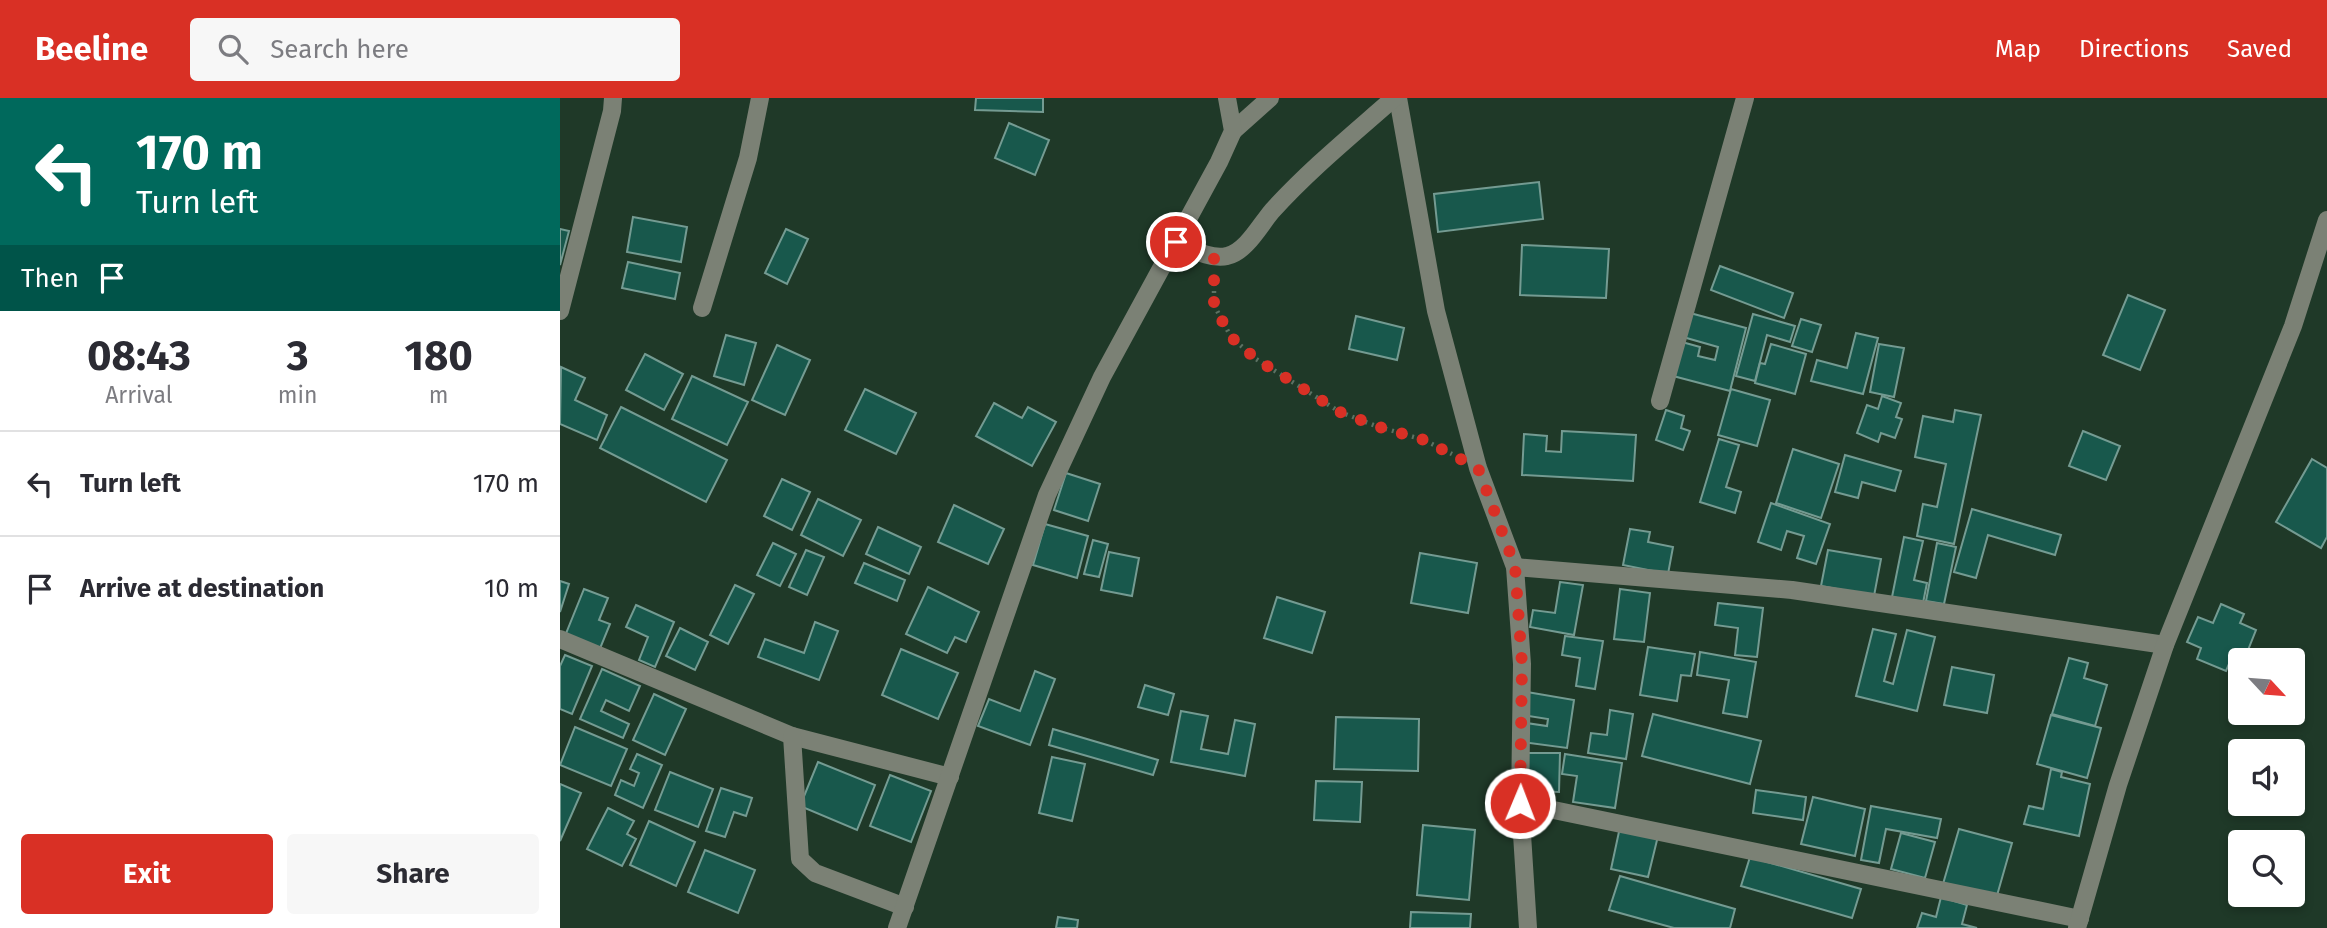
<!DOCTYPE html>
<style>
:root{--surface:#fff;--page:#f7f7f7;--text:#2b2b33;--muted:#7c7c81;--line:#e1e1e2;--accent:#d93025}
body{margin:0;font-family:"Fira Sans",sans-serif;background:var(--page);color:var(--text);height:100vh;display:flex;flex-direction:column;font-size:26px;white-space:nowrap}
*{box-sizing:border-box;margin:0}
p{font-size:23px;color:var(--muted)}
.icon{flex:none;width:38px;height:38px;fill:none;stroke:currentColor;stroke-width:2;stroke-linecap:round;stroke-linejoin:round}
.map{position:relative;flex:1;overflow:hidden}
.side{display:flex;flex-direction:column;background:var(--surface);width:560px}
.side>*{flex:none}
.banner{background:#00695c;color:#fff;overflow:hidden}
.needle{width:46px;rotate:116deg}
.controls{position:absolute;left:1668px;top:550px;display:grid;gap:14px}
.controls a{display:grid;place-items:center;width:77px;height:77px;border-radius:7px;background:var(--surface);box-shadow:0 4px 10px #0003;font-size:35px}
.pin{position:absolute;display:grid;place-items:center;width:60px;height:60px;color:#fff;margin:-30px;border:4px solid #fff;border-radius:50%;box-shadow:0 2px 7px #0007}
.me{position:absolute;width:77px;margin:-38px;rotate:1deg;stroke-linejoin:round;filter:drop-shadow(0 0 5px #0008)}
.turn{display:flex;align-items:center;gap:24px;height:147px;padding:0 21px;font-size:32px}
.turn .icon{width:91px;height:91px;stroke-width:2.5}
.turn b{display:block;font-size:49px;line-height:60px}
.then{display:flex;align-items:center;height:66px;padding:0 21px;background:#0003;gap:14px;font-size:26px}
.eta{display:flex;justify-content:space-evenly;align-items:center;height:119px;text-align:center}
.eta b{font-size:42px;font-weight:700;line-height:49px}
.action{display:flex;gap:14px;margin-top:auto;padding:14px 21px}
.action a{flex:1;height:80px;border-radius:7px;background:var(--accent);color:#fff;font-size:28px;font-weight:700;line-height:80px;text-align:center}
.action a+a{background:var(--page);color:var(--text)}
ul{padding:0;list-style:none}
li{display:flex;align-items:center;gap:21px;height:105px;padding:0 21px;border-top:2px solid var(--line)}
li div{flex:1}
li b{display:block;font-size:26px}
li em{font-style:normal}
header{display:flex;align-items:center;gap:42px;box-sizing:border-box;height:98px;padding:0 35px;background:var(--accent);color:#fff}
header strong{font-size:33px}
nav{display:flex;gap:38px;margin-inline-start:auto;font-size:24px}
.search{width:490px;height:63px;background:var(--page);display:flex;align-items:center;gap:18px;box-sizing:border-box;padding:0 24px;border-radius:7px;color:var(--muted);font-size:26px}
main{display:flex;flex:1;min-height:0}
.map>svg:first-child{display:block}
.building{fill:#18584c;stroke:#749b92;stroke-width:2}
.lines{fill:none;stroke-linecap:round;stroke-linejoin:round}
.path{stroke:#5c7263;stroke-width:4.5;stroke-dasharray:2 5;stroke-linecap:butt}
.minor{stroke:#7b8175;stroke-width:18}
.route{stroke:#d93025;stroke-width:12;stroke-dasharray:0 21.6}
</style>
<header>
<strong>Beeline</strong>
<div class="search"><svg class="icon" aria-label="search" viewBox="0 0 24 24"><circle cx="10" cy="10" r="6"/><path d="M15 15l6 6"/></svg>Search here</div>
<nav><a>Map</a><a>Directions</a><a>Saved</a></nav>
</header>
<main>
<section class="side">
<div class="banner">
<div class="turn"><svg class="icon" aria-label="left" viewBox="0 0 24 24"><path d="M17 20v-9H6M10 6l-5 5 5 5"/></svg><div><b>170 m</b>Turn left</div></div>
<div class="then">Then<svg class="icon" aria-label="arrive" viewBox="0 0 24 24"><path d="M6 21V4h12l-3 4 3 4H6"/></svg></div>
</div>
<div class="eta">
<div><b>08:43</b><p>Arrival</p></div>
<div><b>3</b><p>min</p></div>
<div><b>180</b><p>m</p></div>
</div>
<ul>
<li><svg class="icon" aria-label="left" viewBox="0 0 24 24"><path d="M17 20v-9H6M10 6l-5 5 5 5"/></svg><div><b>Turn left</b></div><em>170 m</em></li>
<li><svg class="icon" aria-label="arrive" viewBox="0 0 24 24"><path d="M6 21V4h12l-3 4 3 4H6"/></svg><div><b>Arrive at destination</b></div><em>10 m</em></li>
</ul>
<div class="action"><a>Exit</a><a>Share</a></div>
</section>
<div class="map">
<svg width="1767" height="830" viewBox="0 0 1767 830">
<rect width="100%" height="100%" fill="#1f3928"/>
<g class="building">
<path d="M416 0H483V14L415 12Z"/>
<path d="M449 25 489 42 475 77 435 60Z"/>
<path d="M979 84 983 121 878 134 874 96Z"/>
<path d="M73 119 127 129 121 164 67 154Z"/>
<path d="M0 131 9 133 0 167Z"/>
<path d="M226 131 248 141 227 186 205 175Z"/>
<path d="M962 147 1049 151 1046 200 960 197Z"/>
<path d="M68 164 120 175 115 201 62 190Z"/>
<path d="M1160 168 1233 195 1224 220 1151 192Z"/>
<path d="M1568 197 1605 212 1580 272 1543 257Z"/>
<path d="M1130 215 1186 230 1170 293 1113 278 1122 244 1140 249 1138 258 1155 262 1158 249 1123 239Z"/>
<path d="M1193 216 1235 228 1230 244 1207 237 1195 283 1176 278Z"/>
<path d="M796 218 844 230 837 262 789 251Z"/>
<path d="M1241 221 1261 227 1252 254 1232 248Z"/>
<path d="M1296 235 1318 240 1303 296 1251 283 1257 262 1287 270Z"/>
<path d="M166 237 196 245 184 287 154 278Z"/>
<path d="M1211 246 1246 256 1235 296 1195 285 1200 265 1205 266Z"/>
<path d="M1319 246 1344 250 1334 299 1310 294Z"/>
<path d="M217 247 250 262 225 317 192 302Z"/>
<path d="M85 256 123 276 104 312 66 292Z"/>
<path d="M1 269 25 280 15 302 47 317 37 342 0 326Z"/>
<path d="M132 278 188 304 167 347 112 321Z"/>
<path d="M305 291 356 315 336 356 285 332Z"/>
<path d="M1171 291 1210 302 1197 348 1158 337Z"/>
<path d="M1322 298 1341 305 1336 319 1342 321 1335 340 1321 335 1318 344 1297 335 1307 307 1318 311Z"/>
<path d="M434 305 462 320 468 309 496 324 472 368 416 338Z"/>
<path d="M61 309 167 362 146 404 40 350Z"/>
<path d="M1106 312 1124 318 1121 330 1130 333 1123 352 1096 342Z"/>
<path d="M1395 312 1421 317 1394 446 1357 438 1363 406 1377 409 1386 366 1355 359 1363 318 1393 324Z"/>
<path d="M1002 333 1076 337 1073 383 962 377 964 336 987 338 986 353 1001 354Z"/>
<path d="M1523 333 1560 348 1546 382 1509 368Z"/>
<path d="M1159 341 1179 347 1166 389 1181 394 1175 415 1140 404Z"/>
<path d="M1233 351 1279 366 1261 420 1216 405Z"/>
<path d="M1285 357 1341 373 1335 393 1302 384 1298 400 1275 394Z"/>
<path d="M1752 361 1767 370V439L1761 450 1716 424Z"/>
<path d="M506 375 540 386 528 423 494 412Z"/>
<path d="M222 381 250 394 232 432 204 418Z"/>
<path d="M258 401 301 422 283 458 241 437Z"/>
<path d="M1211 405 1270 426 1256 466 1237 460 1244 438 1227 433 1221 452 1198 444Z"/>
<path d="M394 407 444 431 428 466 378 444Z"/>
<path d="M1412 411 1501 437 1495 457 1428 437 1416 480 1394 474Z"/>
<path d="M485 426 528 438 517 480 473 467Z"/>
<path d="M318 429 361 449 349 476 306 456Z"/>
<path d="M1070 431 1090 434 1088 444 1113 449 1108 476 1063 467Z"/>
<path d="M1344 439 1363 443 1354 482 1367 485 1363 505 1332 499Z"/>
<path d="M533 442 548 446 539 479 524 476Z"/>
<path d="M213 445 236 456 220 488 197 477Z"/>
<path d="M1377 445 1396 449 1384 506 1366 503Z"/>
<path d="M246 452 264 459 247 497 229 489Z"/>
<path d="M1268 452 1321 461 1314 498 1261 488Z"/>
<path d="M549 454 579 460 572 498 541 492Z"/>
<path d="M860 455 917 465 908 515 851 505Z"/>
<path d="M304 465 345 482 337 503 295 485Z"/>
<path d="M0 483 9 486 0 514Z"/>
<path d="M1000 484 1023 487 1014 537 970 529 973 512 995 515Z"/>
<path d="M175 487 194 496 168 546 150 537Z"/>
<path d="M368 489 419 514 406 544 395 539 387 555 346 536Z"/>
<path d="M24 491 48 500 39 522 50 526 39 553 5 538Z"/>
<path d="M1060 491 1090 495 1084 544 1054 541Z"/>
<path d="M717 499 765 514 752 555 704 540Z"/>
<path d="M1158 505 1203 510 1197 559 1175 557 1178 530 1155 527Z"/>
<path d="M1661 506 1684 516 1680 525 1696 532 1684 562H1680V565L1671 561 1666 573 1637 561 1641 550 1627 544 1638 519 1653 525Z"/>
<path d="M76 507 114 524 95 569 79 562 88 539 66 529Z"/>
<path d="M255 524 278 533 259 582 198 559 205 541 244 555Z"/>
<path d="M120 530 148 544 135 572 106 558Z"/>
<path d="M1313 531 1336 536 1324 583 1333 586 1347 532 1375 539 1357 613 1296 598Z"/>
<path d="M1005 538 1043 543 1035 591 1016 588 1020 560 1002 557Z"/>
<path d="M1088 549 1135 556 1131 578 1121 577 1117 603 1080 597Z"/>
<path d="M341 551 398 575 378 621 322 597Z"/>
<path d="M1140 554 1196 564 1187 619 1163 615 1169 582 1137 577Z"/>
<path d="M5 557 32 568 12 616 0 611V568Z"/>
<path d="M1509 560 1528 565 1524 580 1547 587 1535 628 1492 616Z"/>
<path d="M1392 569 1434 577 1427 615 1384 607Z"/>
<path d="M42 571 80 588 69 613 46 602 41 613 69 626 63 640 20 621Z"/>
<path d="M475 573 495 581 470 647 418 628 429 601 460 613Z"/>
<path d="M585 587 614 596 608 617 578 609Z"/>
<path d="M967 594 1014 602 1007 650 963 644 966 625 987 628 988 621 963 617Z"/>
<path d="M94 596 126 611 105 657 73 642Z"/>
<path d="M1050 612 1073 616 1066 661 1028 655 1031 635 1047 637Z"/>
<path d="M621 613 648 618 641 651 668 656 675 622 695 626 685 678 611 664Z"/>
<path d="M1093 616 1201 643 1190 686 1082 658Z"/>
<path d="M1491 617 1541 630 1527 680 1477 666Z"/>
<path d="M776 619 859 621 858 673 774 671Z"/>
<path d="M15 629 67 651 51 688 0 667Z"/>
<path d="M493 631 598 662 593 677 489 647Z"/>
<path d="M966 655H1000L999 694 966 693Z"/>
<path d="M77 656 102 667 83 710 55 697 61 682 74 688 79 675 70 671Z"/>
<path d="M1005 656 1062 665 1055 710 1013 704 1017 678 1002 676Z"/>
<path d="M492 659 525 666 512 723 479 715Z"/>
<path d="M258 664 315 687 297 732 240 708Z"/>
<path d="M1491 671 1502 674 1501 679 1530 686 1519 738 1464 726 1469 708 1483 711Z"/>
<path d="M110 674 153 691 138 729 95 712Z"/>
<path d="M330 677 371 693 351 744 310 728Z"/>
<path d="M756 683 802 684 800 724 754 722Z"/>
<path d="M0 686 21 695 0 743Z"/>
<path d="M161 690 192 700 186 718 174 714 165 739 146 733Z"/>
<path d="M1196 692 1246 699 1243 722 1193 715Z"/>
<path d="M1253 699 1305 711 1295 758 1241 746Z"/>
<path d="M1311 708 1381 721 1377 740 1326 731 1319 765 1301 762Z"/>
<path d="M48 710 74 723 67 736 76 741 62 768 27 751Z"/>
<path d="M89 723 135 744 116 788 70 767Z"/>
<path d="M863 727 915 732 909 802 857 797Z"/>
<path d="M1060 729 1098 738 1088 779 1051 771Z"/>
<path d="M1399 731 1452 745 1436 801 1383 786Z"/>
<path d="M1341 735 1375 744 1365 780 1331 771Z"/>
<path d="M145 752 195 772 178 815 128 794Z"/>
<path d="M1190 759 1301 791 1292 820 1181 788Z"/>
<path d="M1060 778 1175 811 1170 830H1114L1049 812Z"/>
<path d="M1381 799 1407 807 1402 826 1417 830H1357L1362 815 1376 819Z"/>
<path d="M851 814 911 816 910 830H850Z"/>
<path d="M498 819 518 822 517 830H496Z"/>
</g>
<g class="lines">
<path class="path" d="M654 179V207L671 239 696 261 780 314 816 328 864 342 892 356"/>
<g class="minor">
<path d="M838 0 876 213 918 370 955 469 962 566 960 705 968 830"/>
<path d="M673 33 710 0"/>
<path d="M616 144C630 150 651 162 667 158 686 154 700 127 712 113 749 72 792 37 834 0"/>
<path d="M142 210 188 60 200 0"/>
<path d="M0 213 52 13 53 0"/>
<path d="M1100 303 1185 0"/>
<path d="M955 469 1232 492 1605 547"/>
<path d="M0 541 232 638 390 679"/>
<path d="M232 638 240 761 255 775 345 809"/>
<path d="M960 705 1520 821"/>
<path d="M337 830 487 397 542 279 659 64 673 33 667 0"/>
<path d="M1517 830 1558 687 1605 547 1733 228 1767 122"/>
</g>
</g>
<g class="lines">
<path class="route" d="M616 144 654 158V208L671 239 696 261 780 314 816 328 864 342 918 370 955 468 962 566 960 705"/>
</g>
</svg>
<div class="controls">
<a><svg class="needle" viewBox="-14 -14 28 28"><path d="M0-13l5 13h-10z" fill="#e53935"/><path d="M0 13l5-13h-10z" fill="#7c7c81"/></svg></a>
<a><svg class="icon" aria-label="sound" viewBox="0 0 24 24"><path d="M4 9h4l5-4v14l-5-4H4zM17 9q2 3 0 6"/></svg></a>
<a><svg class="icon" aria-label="search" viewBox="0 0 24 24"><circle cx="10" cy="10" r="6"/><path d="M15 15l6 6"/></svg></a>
</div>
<div class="pin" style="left:616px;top:144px;background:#d93025"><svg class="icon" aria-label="arrive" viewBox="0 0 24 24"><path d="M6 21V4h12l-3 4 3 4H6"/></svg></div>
<svg class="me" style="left:960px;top:705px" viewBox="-20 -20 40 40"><circle r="17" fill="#d93025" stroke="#fff" stroke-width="3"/><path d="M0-11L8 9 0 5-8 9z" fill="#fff"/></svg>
</div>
</main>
